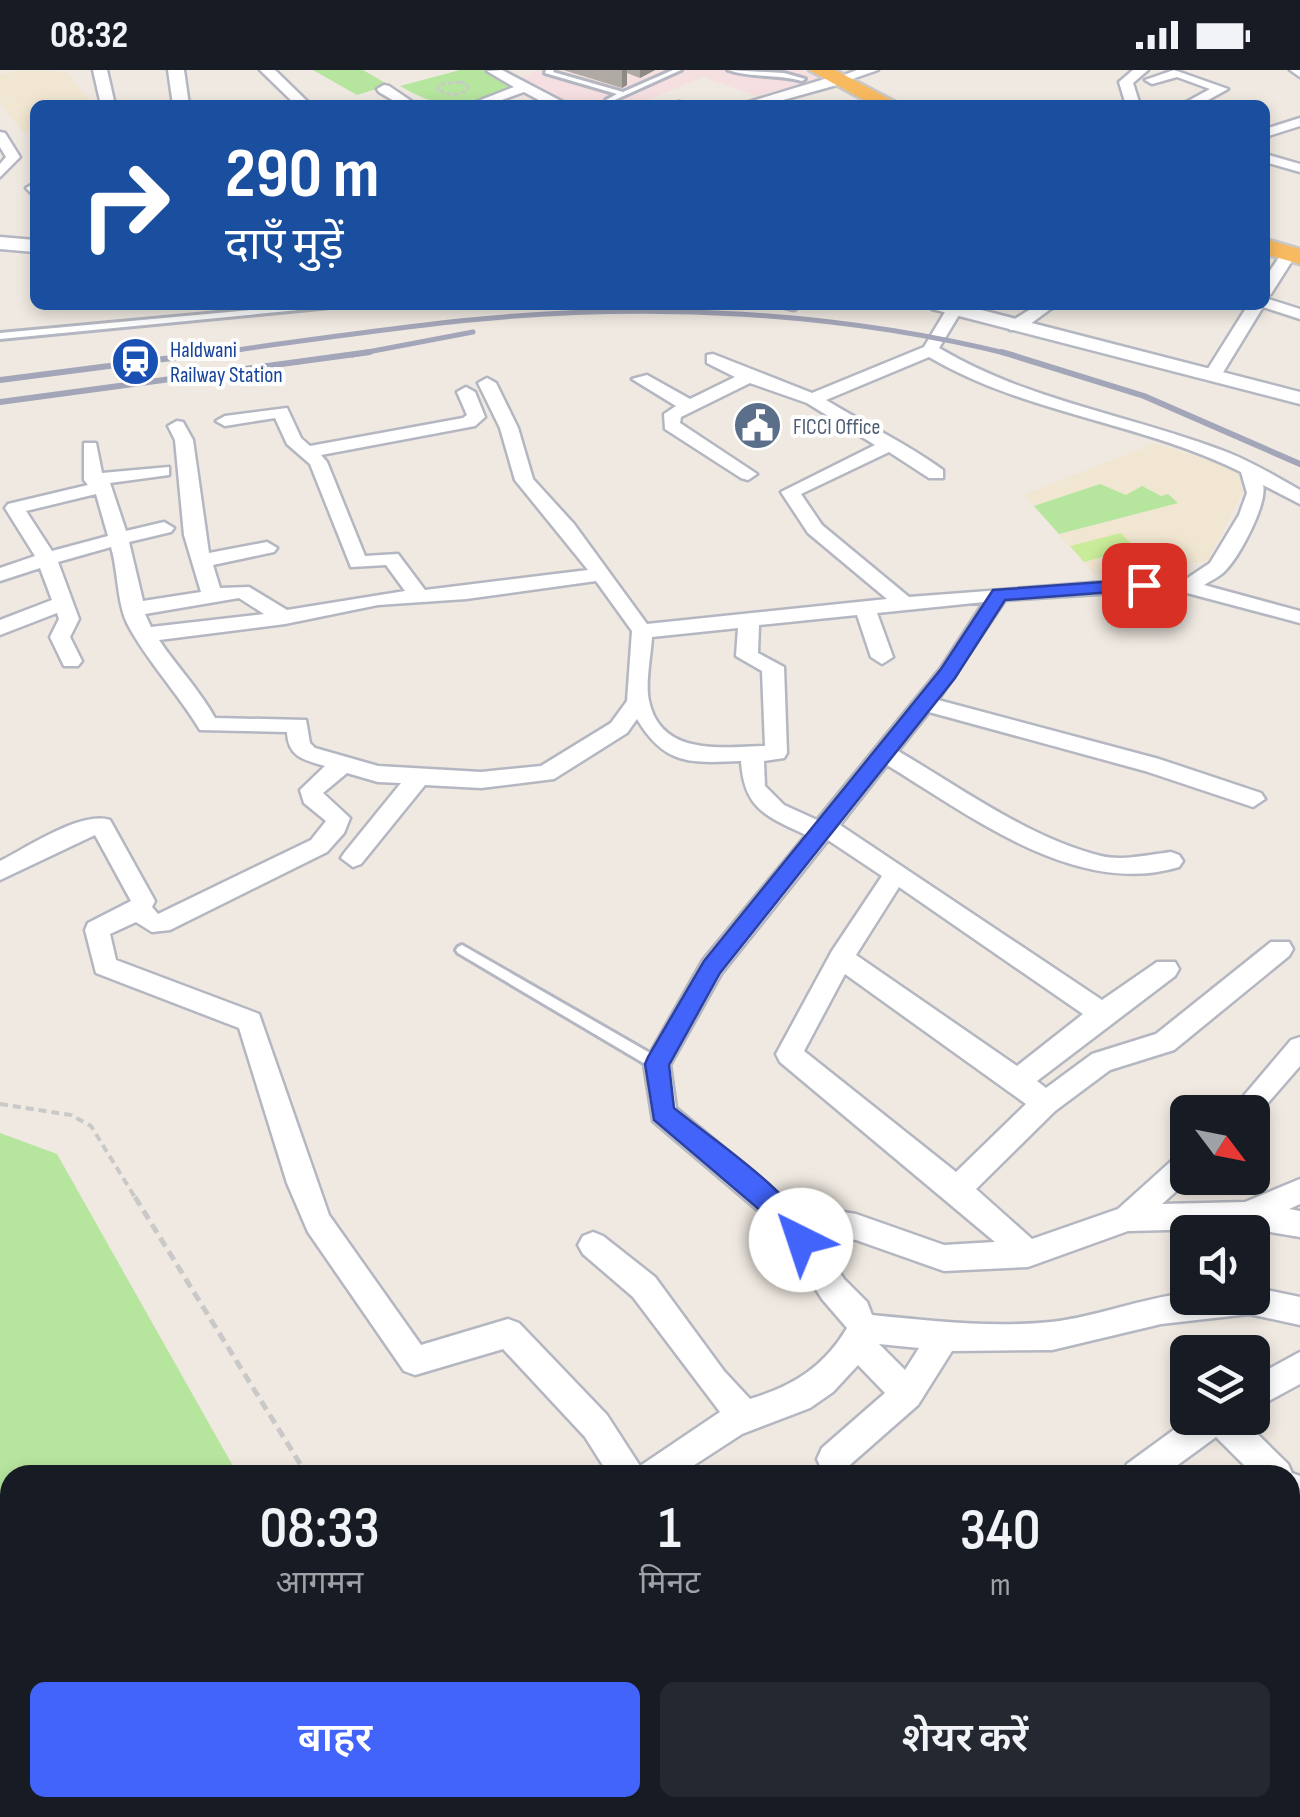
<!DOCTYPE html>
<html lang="hi">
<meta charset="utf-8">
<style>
:root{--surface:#171b24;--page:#242831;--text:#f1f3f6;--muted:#9ea1a6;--accent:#4264fb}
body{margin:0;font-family:"Sofia Sans Condensed","Noto Sans Devanagari",sans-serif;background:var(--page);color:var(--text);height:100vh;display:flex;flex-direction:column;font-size:38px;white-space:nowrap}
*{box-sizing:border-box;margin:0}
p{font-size:32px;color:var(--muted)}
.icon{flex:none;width:55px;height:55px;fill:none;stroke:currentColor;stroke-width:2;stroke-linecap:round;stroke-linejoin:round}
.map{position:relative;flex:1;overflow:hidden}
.details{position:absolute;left:0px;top:1395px;width:1300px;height:352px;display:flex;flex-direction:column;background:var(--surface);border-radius:30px 30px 0 0;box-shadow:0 5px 15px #0003}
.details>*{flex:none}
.banner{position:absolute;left:30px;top:30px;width:1240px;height:210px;border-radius:15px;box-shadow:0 5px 15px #0003;background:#1a4fa0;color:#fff;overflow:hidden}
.needle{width:65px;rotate:122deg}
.fabs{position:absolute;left:1170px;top:1025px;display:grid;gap:20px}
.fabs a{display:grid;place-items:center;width:100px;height:100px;border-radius:15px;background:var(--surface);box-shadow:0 5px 15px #0003;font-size:50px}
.pin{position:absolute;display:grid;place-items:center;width:85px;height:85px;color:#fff;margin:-42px;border-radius:20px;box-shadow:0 5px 15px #0006}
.me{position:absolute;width:110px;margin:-55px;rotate:319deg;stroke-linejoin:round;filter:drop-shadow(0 0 8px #0008)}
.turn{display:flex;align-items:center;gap:35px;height:210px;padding:0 30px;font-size:45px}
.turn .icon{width:130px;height:130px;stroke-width:2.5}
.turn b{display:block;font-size:70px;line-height:85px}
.eta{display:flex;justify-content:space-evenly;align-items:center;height:170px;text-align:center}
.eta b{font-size:60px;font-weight:600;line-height:70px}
.button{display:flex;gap:20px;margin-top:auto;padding:20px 30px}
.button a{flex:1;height:115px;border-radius:15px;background:var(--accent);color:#fff;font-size:40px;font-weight:600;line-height:115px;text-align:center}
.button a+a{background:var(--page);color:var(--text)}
.status{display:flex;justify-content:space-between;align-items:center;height:70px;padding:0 50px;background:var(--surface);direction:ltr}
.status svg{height:28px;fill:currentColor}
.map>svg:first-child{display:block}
.education{fill:#f0e6d1}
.medical{fill:#f5dfe0}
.green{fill:#b6e59e}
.pitch{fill:#c9ec9a}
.water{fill:#75cff0}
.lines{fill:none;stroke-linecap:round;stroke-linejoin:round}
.service-casing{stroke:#b4b7c1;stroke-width:6}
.minor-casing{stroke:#b4b7c1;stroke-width:5}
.tertiary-casing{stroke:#b4b7c1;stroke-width:5}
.trunk-casing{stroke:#c9c9c9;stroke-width:5}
.path-far2{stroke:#c9c9c9;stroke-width:2.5;stroke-dasharray:5 2.5;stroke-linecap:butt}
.path-far1{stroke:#c9c9c9;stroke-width:4;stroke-dasharray:8 5;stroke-linecap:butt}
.path{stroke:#c9c9c9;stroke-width:5;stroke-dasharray:10 6;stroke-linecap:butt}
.service{fill:#fff;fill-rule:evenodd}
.minor{fill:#fff;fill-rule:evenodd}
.tertiary{fill:#fff;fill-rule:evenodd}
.trunk{fill:#f8ba60;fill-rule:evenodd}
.rail-far1{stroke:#a3a6b8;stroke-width:5}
.rail{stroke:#a3a6b8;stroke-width:6}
.wall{fill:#afaba4}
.shaded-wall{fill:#8e8b86}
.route{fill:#4264fb;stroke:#2b41a3;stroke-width:2.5}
.labels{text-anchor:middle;stroke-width:8;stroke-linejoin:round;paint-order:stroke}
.far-transit-label{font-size:22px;fill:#164399;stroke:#fff;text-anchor:start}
.far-service-label{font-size:22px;fill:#4e5e75;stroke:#fff;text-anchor:start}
</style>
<div class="status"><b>08:32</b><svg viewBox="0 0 49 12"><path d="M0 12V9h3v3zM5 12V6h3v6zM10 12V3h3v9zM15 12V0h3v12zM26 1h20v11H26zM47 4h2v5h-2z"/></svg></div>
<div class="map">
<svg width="1300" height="1747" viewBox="0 0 1300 1747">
<rect width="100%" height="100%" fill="#efe9e1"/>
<g class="education">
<path d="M22 0 67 2 92 35H35V60L23 63 0 31V4Z"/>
<path d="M1155 373 1236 399 1243 421 1208 491 1095 505 1024 425Z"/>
</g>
<path class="medical" d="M539 0H803L820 9 757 26 703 7 635 35H575L516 10Z"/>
<g class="green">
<path d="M313 0H363L389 15 357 25Z"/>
<path d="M460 0H484L517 19C464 36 451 45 400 16Z"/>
<path d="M1100 414 1126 425 1142 416 1161 426 1168 424 1178 433 1059 464 1034 436Z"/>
<path d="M0 1063 57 1084 238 1405H10V1637L0 1627Z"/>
<path d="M117 1738H682L697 1747H127Z"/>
</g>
<path class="pitch" d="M1121 463 1135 478 1084 492 1070 476Z"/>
<path class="water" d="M0 1627 10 1637V1738H117L127 1747H0Z"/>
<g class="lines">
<defs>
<g id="service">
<path d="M546 0H554L553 2 623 22 673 0H681L608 33 606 32V30L617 24 545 3Z"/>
<path d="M728 0 784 3 805 9 802 11C778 4 751 8 728 0Z"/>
<path d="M304 235H334L330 237 0 269V263Z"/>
<path d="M462 875 662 990 664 994 662 998 657 999 652 998 458 883 456 880 458 877Z"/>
</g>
<g id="minor">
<path d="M93 0H107L115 35H101Z"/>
<path d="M260 0H275L311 35H296Z"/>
<path d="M502 0 563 32 565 35H548L524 22 488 35H468L514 17 487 1Z"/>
<path d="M857 0H878L838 14 831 10Z"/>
<path d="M1133 0H1148L1133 13 1140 35H1126L1119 12Z"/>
<path d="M1174 0 1228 19 1199 35H1181L1210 19 1177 7 1152 14 1145 10Z"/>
<path d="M1290 0H1300V7Z"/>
<path d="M384 15 389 16 417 35H401L379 22 377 19Z"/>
<path d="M1300 48V56L1265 67V59Z"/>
<path d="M0 62 5 63 20 87 0 107V94L6 87 0 77Z"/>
<path d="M1265 84 1300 94V102L1265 92Z"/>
<path d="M33 114H35V127L26 118Z"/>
<path d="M1284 180 1297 183 1271 224 1265 226V208Z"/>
<path d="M1265 228 1300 239V249L1263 237 1219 309H1207L1204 305 1248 235H1265Z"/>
<path d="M774 235H802L794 240Z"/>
<path d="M954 235 962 240 939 278C1028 331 1129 345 1224 381 1251 391 1275 406 1300 420V434L1263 415C1268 433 1239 488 1224 502 1219 507 1210 511 1204 515L1300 541V553L1187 523 1145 521 1005 530 938 630 1159 689 1261 723 1265 729 1253 737 1145 701 929 642 898 681C961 718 1029 768 1101 786 1123 791 1148 785 1171 782L1179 785 1183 791 1179 797C1076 828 971 746 887 695L840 755 1102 930 1157 892H1175L1179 899 1175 906 1037 1011 1046 1018 1092 984 1156 964 1271 872H1289L1293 879 1289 886 1174 980 1110 1000 1055 1041 976 1119 1032 1169 1118 1139 1178 1085 1188 1081V1108H1191L1162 1134 1245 1132 1300 1109V1134L1289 1139 1300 1141V1167L1247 1158 1128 1161 1028 1197 944 1201 856 1170 812 1162 844 1209 867 1232 872 1245C931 1251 992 1258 1051 1252 1097 1247 1141 1228 1188 1223V1228H1252V1217L1300 1227V1255L1249 1244 1161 1254 1052 1280 952 1281 918 1335 844 1400 833 1405 822 1400 817 1389 822 1378 885 1323 858 1295 833 1322 810 1338 742 1364 679 1405H609L585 1367 503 1279 415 1305 404 1301 308 1162 287 1113 239 958 96 903 85 860 88 853 131 831 95 765 0 810V791C28 777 81 741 110 750L155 831 152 837 158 844 311 770 326 751 304 733 300 720 325 696C304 690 288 687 287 662L200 660C178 623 146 590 127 553 117 532 118 500 111 477L58 492 79 549 70 567 82 591 78 596H64L50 567 59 549 57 543 0 565V550L52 530 40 498 0 511V498L35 486 5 438 8 434 88 415 84 410V373H96L102 403 169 397V405L110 413 126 461 164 452 174 458 171 462 129 472 143 531 201 522 184 465 175 370 168 356 177 351 183 352 193 370 209 483 267 472 277 478 274 482 213 495 220 518 249 517 287 540 405 521 386 495 351 497 310 394 287 374 275 348 225 356 216 351 225 346 287 338 301 368 310 376 463 348 467 345 457 322 466 317 475 322 485 347 475 356 321 385 327 392 365 486 398 484 425 520 588 500 515 410 500 358 478 313 487 308 496 313 518 358 533 409 574 454 647 554 887 529 808 463 781 422 875 375 807 333 750 313 681 347 680 353 757 404 748 410 741 408 665 359 664 344 676 336 632 309 647 305 690 329 735 307 707 293V285L713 284 812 323 924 277 948 237ZM929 287C1026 344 1141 352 1241 402L1247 423 1239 445 1210 493 1183 511 1145 509 909 527 822 455 801 424 889 382 929 408H943V400C906 373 865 354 826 330ZM96 424 108 466 52 481 26 441ZM596 511 632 561 627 631 611 653 541 696 481 702 378 696 315 678 310 673 306 650 215 648C199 619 177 597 159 570L285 554 378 535 466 529ZM239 528 264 544 151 557 145 544ZM984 532 940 599 817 750 784 735 765 716 764 691 784 688 787 683 784 597 758 583 759 555 857 545 871 587 882 594 893 587 877 543ZM738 558 736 586 762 601 765 676C723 677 661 687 649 631 645 613 651 586 652 567ZM637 649C665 696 691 693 741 691 744 739 766 746 806 765L703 890 644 994 653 1051 774 1154 822 1229 847 1258C824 1297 793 1316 750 1329L724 1301 655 1207 603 1166 593 1162 583 1166 578 1175 583 1184 633 1227 720 1342 640 1396 607 1345 519 1253 508 1249 421 1275 329 1145 259 944 116 890 110 864 136 852 152 862 170 860 327 782 344 763 350 748 323 723 347 703 378 712 401 713 345 782 341 788 353 797 361 794 425 715 481 718 554 709 627 663ZM828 770 882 806 832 881 776 984 780 992 995 1172 944 1175 856 1144 791 1134 676 1038 670 995 721 904ZM899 817 1083 944 1017 996 856 885ZM845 904 1026 1034 956 1102 804 981ZM879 1274 919 1278 905 1300Z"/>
<path d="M1037 235H1056L1022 260H1010V252Z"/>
<path d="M1300 967V996L1253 1050 1252 1042H1230L1291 970Z"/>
<path d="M1300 1282V1314L1252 1340V1308Z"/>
<path d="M1190 1348H1241L1288 1394 1292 1403 1300 1406V1443L1290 1439V1405H1254L1216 1367 1164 1405H1122L1127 1394Z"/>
<path d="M784 1738H981L978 1747H787Z"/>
</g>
<g id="tertiary">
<path d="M168 0H184L189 35H173Z"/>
<path d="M838 5 844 7V13L765 35H739Z"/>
<path d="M0 167 35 170V182L0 179Z"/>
<path d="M929 235H962L1300 322V334L932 239Z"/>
</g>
<g id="trunk">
<path d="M809 0H835L901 35H873Z"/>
<path d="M1265 169 1300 179V194L1265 184Z"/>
</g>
</defs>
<use href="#service" class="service-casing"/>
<use href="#minor" class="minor-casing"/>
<use href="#tertiary" class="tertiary-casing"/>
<use href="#trunk" class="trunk-casing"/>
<g class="path-far2">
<path d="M461 12 468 15 467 21 453 25 437 20 440 14Z"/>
<path d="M678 30 693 35"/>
</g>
<path class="path-far1" d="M0 1034 71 1045 91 1056 136 1129"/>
<g class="path">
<path d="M135 1127 307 1405"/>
<path d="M756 1738 762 1747"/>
</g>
<use href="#service" class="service"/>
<use href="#minor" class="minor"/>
<use href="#tertiary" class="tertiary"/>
<use href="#trunk" class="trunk"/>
<g class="rail-far1">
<path d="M199 285C289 273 379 259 470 250 650 232 836 241 1013 285"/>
<path d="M352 285 473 262"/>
</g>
<g class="rail">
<path d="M1002 282 1144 326 1300 394"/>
<path d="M0 310 218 282"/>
<path d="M0 332 370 282"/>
</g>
</g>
<path class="wall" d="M563 0H655L640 8 627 3V15L622 18Z"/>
<g class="shaded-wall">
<path d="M622 0H627V15L622 18Z"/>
<path d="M640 0H655L640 8Z"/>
</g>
<path class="route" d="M1144 509 1151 511V519L1005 530 955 608 720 903 669 995 674 1038C718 1074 790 1119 814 1170L810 1178 801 1181 791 1178 775 1153 654 1050 645 994 648 987 704 891 941 599 993 520Z"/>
<defs>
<symbol id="station-disc" viewBox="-11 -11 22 22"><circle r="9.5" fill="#1a4fb4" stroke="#fff"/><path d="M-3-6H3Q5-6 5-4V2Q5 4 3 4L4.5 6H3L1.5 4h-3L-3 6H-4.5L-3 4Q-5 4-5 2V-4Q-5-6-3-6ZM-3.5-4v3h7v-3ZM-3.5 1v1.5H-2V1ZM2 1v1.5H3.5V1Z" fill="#fff"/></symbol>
<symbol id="civic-disc" viewBox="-11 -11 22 22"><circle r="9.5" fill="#5c6f8a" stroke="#fff"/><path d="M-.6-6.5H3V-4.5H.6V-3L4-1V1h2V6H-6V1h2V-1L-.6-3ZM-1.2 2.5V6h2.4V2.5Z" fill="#fff"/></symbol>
</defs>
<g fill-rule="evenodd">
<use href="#station-disc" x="108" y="264" width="55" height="55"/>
<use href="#civic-disc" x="730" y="328" width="55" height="55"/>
</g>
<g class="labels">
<g class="far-transit-label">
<text x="170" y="287">Haldwani<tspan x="170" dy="25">Railway Station</tspan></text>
</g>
<g class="far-service-label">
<text x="793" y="364">FICCI Office</text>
</g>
</g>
</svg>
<div class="fabs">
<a><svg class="needle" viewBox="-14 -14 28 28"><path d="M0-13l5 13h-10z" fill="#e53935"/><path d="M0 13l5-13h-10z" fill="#9ea1a6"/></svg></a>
<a><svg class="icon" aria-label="sound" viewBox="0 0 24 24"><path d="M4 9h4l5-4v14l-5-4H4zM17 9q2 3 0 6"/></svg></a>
<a><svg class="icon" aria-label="layers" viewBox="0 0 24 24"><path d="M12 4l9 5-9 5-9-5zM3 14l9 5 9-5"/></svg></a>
</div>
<div class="pin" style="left:1144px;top:515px;background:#d93025"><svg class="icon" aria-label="arrive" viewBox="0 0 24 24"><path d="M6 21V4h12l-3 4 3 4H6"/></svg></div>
<svg class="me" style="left:801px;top:1170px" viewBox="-20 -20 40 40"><circle r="19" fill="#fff"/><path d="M0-13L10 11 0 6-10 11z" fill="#4264fb"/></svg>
<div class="banner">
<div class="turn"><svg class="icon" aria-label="right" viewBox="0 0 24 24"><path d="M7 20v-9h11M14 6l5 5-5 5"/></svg><div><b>290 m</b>दाएँ मुड़ें</div></div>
</div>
<section class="details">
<div class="eta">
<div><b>08:33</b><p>आगमन</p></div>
<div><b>1</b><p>मिनट</p></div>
<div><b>340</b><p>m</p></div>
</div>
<div class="button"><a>बाहर</a><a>शेयर करें</a></div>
</section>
</div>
